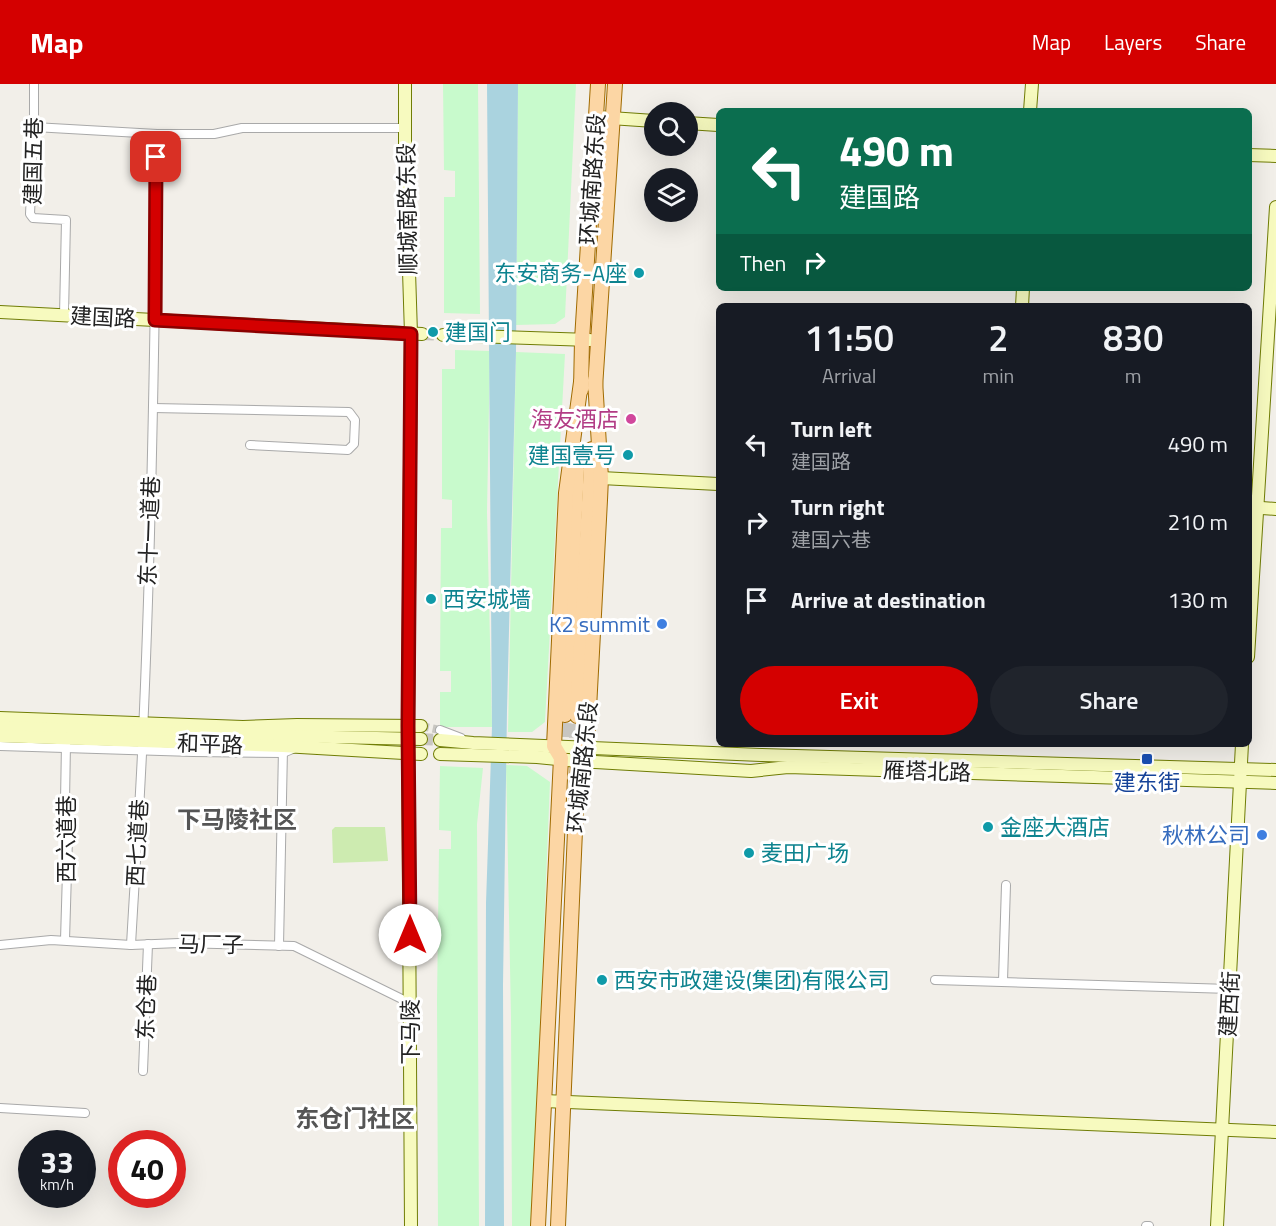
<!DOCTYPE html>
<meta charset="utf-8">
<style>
:root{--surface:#171b24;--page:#20242c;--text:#f1f3f6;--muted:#9ea1a6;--accent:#d40000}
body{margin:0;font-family:"Titillium Web","Noto Sans SC",sans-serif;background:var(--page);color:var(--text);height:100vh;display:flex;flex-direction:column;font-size:22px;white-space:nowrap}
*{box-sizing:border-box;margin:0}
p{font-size:20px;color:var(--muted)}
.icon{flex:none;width:33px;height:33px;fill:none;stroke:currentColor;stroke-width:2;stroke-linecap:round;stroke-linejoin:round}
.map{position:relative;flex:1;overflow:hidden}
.drawer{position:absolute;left:716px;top:219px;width:536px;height:444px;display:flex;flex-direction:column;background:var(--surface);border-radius:9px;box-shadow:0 6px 24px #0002}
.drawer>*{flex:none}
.guide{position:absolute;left:716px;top:24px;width:536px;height:183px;border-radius:9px;box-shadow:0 6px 24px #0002;background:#0b6e4f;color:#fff;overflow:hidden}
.controls{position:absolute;left:644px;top:18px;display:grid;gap:12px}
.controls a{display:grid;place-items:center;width:54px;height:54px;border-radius:50%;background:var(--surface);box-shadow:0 6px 24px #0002;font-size:30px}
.speed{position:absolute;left:18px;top:1046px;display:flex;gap:12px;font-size:30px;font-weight:700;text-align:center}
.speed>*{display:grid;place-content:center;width:78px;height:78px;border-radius:50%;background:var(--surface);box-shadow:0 6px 24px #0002;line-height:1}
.speed small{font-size:15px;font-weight:400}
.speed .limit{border:9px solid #d22;background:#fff;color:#111}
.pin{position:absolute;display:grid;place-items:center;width:51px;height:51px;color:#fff;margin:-26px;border-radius:12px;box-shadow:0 3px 9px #0006}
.me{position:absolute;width:66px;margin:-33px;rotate:0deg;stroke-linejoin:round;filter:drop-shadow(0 0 4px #0008)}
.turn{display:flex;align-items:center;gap:21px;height:126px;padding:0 24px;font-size:27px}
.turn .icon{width:78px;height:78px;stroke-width:2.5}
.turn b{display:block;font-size:42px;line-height:51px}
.then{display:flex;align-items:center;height:57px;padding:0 24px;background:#0003;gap:12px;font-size:22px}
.eta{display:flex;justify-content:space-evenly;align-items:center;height:102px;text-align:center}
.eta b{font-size:36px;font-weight:600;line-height:42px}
.primary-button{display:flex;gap:12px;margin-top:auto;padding:12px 24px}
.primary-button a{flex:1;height:69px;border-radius:36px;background:var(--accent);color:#fff;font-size:24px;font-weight:600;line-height:69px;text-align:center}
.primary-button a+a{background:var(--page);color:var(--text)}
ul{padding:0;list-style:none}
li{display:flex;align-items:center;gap:18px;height:78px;padding:0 24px}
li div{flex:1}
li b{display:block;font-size:22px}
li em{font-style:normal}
header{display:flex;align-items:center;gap:36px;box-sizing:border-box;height:84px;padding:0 30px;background:var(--accent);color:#fff}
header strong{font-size:28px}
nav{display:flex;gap:33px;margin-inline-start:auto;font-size:21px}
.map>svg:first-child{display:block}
.grass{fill:#cdebb0}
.park{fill:#c8facc}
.water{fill:#aad3df}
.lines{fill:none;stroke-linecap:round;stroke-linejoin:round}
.street-tunnel{stroke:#c8c6c1;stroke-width:8;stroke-dasharray:8 4;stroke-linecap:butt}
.secondary-tunnel{stroke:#c8c6c1;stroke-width:12;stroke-dasharray:12 6;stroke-linecap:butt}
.primary-tunnel{stroke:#c8c6c1;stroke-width:14;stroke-dasharray:14 7;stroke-linecap:butt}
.street-casing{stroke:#a9a9a9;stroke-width:10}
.secondary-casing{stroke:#707d05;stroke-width:14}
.primary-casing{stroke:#a06b00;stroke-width:16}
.street{stroke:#fff;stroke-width:8}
.secondary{stroke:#f7fabf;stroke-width:12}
.primary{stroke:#fcd6a4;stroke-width:14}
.route-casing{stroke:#8a0000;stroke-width:15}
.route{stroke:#d40000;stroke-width:10}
.culture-dot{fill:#0f9aa8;stroke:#fff;stroke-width:2}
.hotel-dot{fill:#d1479c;stroke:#fff;stroke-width:2}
.shop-dot{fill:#3f7fe0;stroke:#fff;stroke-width:2}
.transit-dot{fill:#1a4fb4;stroke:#fff;stroke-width:2}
.labels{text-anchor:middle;stroke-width:6;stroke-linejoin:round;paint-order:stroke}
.street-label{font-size:22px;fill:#222;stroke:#fff}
.culture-label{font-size:22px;fill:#0d838f;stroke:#fff;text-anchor:start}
.hotel-label{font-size:22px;fill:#b23c85;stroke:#fff;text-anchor:end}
.shop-label{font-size:22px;fill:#366cbe;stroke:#fff;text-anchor:end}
.transit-label{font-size:22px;fill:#164399;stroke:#fff}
.neighbourhood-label{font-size:24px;font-weight:bold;fill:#555;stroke:#fff}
</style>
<header>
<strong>Map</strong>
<nav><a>Map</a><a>Layers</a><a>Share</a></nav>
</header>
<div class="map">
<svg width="1276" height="1142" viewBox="0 0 1276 1142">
<rect width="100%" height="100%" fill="#f2efe9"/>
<path class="grass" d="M335 743H385L388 777 333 779 332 746Z"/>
<g class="park">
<path d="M443 0H478L480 230 444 229V113H455V87L444 86Z"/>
<path d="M518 0H576L565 233 555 240 516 241Z"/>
<path d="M455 266 490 267 487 428 492 643H440V608H451V587H440L441 444H452V416L442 415V285H455Z"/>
<path d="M516 268 565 270 545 638 532 648H508Z"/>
<path d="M506 681 527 682 550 698 532 1142H512L511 933Z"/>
<path d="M440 682 483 684 477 740 479 1142H438L437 917 439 765H451V747L439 746Z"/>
</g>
<path class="water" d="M487 0H518L516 268 507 626 503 901 504 1142H485L486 819 492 643Z"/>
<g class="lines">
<path class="street-tunnel" d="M421 642 440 646"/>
<g class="secondary-tunnel">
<path d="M422 250 443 251"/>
<path d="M421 655 440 656"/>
</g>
<g class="primary-tunnel">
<path d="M563 674 565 631"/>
<path d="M575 675 577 632"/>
</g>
<defs>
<g id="street">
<path d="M34 0V43L30 130 33 134 66 136 64 231"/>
<path d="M34 43 157 50H214L242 44H405"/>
<path d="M153 324 349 328 355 336 354 360 348 366 250 361"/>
<path d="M440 646 461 654"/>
<path d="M0 662 193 668 283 669 295 664"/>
<path d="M65 856 68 754 65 718 66 659"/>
<path d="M0 861 51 856 131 861 179 859 294 862 410 919"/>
<path d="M131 861C135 790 140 719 143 648 152 449 155 249 157 50"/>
<path d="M279 862 283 665"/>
<path d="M935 896 1230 905"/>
<path d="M1003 897 1006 801"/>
<path d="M143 987 148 860"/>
<path d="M0 1024 85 1029"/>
<path d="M1146 1142H1149"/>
</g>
<g id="secondary">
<path d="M405 0V61L411 250 408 642 411 1142"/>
<path d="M1030 27 1032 0"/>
<path d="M596 33 654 37"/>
<path d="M687 39 718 41"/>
<path d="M1248 71 1276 72"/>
<path d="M1022 222 1023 204"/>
<path d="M0 228 422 250"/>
<path d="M443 251 590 256"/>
<path d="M601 394 718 400"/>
<path d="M1248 423 1276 425"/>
<path d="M1248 573 1276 123"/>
<path d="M0 634 243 643 297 641 421 642"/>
<path d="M0 643 250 652H288L421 655"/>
<path d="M0 652 283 662 421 670"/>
<path d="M440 656 473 659 761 671 1276 686"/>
<path d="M440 670 537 673 578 677 751 687 788 683 1276 699"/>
<path d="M544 1017 1276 1048"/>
<path d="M1217 1142 1242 660"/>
</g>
<g id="primary">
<path d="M595 304 615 0"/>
<path d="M581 306 582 256 598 0"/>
<path d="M565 631 577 385"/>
<path d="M577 632 592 365"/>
<path d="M538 1142 561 674 554 662 566 409 581 298"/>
<path d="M558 1142 578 677 587 663 600 416 601 394 595 296"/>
</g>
</defs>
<use href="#street" class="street-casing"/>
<use href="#secondary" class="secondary-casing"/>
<use href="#primary" class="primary-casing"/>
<use href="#street" class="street"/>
<use href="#secondary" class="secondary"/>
<use href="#primary" class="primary"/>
</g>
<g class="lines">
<defs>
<path id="route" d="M156 73 155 236 411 250 408 642 410 851"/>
</defs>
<use href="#route" class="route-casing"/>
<use href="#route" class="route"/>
</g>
<g class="culture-dot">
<circle cx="639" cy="189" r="6"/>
<circle cx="433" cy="248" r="6"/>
<circle cx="628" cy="371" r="6"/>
<circle cx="431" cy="515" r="6"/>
<circle cx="988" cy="743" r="6"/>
<circle cx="749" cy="769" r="6"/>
<circle cx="602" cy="896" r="6"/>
</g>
<circle class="hotel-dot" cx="631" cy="335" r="6"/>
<g class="shop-dot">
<circle cx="662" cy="540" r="6"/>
<circle cx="1262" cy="751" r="6"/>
</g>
<rect class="transit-dot" x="1141" y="669" width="12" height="12" rx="3"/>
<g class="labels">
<g class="street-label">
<text transform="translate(33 77) rotate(-89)" y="8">建国五巷</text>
<text transform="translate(592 95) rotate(-86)" y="8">环城南路东段</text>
<text transform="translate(407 125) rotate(-91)" y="8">顺城南路东段</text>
<text transform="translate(103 233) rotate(3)" y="8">建国路</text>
<text transform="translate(149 447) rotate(-88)" y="8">东十一道巷</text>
<text transform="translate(210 660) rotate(2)" y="8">和平路</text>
<text transform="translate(582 683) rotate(-84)" y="8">环城南路东段</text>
<text transform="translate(927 687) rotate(2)" y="8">雁塔北路</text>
<text transform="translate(66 755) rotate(-90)" y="8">西六道巷</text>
<text transform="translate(137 759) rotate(-87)" y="8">西七道巷</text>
<text transform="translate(211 860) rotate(1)" y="8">马厂子</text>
<text transform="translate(1229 920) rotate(-87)" y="8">建西街</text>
<text transform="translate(146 923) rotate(-88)" y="8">东仓巷</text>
<text transform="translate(410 948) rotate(-90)" y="8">下马陵</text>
</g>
<g class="culture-label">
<text x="627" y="197" text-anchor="end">东安商务-A座</text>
<text x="445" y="256">建国门</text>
<text x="616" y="379" text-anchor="end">建国壹号</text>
<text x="443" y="523">西安城墙</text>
<text x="1000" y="751">金座大酒店</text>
<text x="761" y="777">麦田广场</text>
<text x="614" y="904">西安市政建设(集团)有限公司</text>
</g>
<g class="hotel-label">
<text x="619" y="343">海友酒店</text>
</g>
<g class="shop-label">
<text x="650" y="548">K2 summit</text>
<text x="1250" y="759">秋林公司</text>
</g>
<g class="transit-label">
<text x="1147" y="706">建东街</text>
</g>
<g class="neighbourhood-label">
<text x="237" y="744">下马陵社区</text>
<text x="355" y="1043">东仓门社区</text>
</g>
</g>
</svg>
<div class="controls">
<a><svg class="icon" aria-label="search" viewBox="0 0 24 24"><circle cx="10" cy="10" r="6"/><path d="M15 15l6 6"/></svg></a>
<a><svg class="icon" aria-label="layers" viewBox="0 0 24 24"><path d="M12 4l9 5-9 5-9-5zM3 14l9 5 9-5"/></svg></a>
</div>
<div class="speed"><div>33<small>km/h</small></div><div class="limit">40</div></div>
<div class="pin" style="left:156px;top:73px;background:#d93025"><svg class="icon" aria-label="arrive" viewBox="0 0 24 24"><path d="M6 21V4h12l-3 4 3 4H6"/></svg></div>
<svg class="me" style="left:410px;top:851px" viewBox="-20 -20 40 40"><circle r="19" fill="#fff"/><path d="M0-13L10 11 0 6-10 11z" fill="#d40000"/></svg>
<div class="guide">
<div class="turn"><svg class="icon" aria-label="left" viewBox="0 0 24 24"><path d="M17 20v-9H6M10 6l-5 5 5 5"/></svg><div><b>490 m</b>建国路</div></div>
<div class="then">Then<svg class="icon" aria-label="right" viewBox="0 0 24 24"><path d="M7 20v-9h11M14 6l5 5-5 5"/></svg></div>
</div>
<section class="drawer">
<div class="eta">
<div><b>11:50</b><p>Arrival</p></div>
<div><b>2</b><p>min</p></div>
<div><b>830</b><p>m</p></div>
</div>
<ul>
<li><svg class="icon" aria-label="left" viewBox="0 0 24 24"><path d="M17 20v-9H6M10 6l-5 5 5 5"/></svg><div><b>Turn left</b><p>建国路</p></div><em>490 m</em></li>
<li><svg class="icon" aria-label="right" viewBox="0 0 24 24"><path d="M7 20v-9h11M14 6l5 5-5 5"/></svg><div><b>Turn right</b><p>建国六巷</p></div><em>210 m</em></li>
<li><svg class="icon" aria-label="arrive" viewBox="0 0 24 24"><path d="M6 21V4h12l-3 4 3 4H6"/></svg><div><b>Arrive at destination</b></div><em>130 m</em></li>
</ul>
<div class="primary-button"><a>Exit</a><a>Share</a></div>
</section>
</div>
